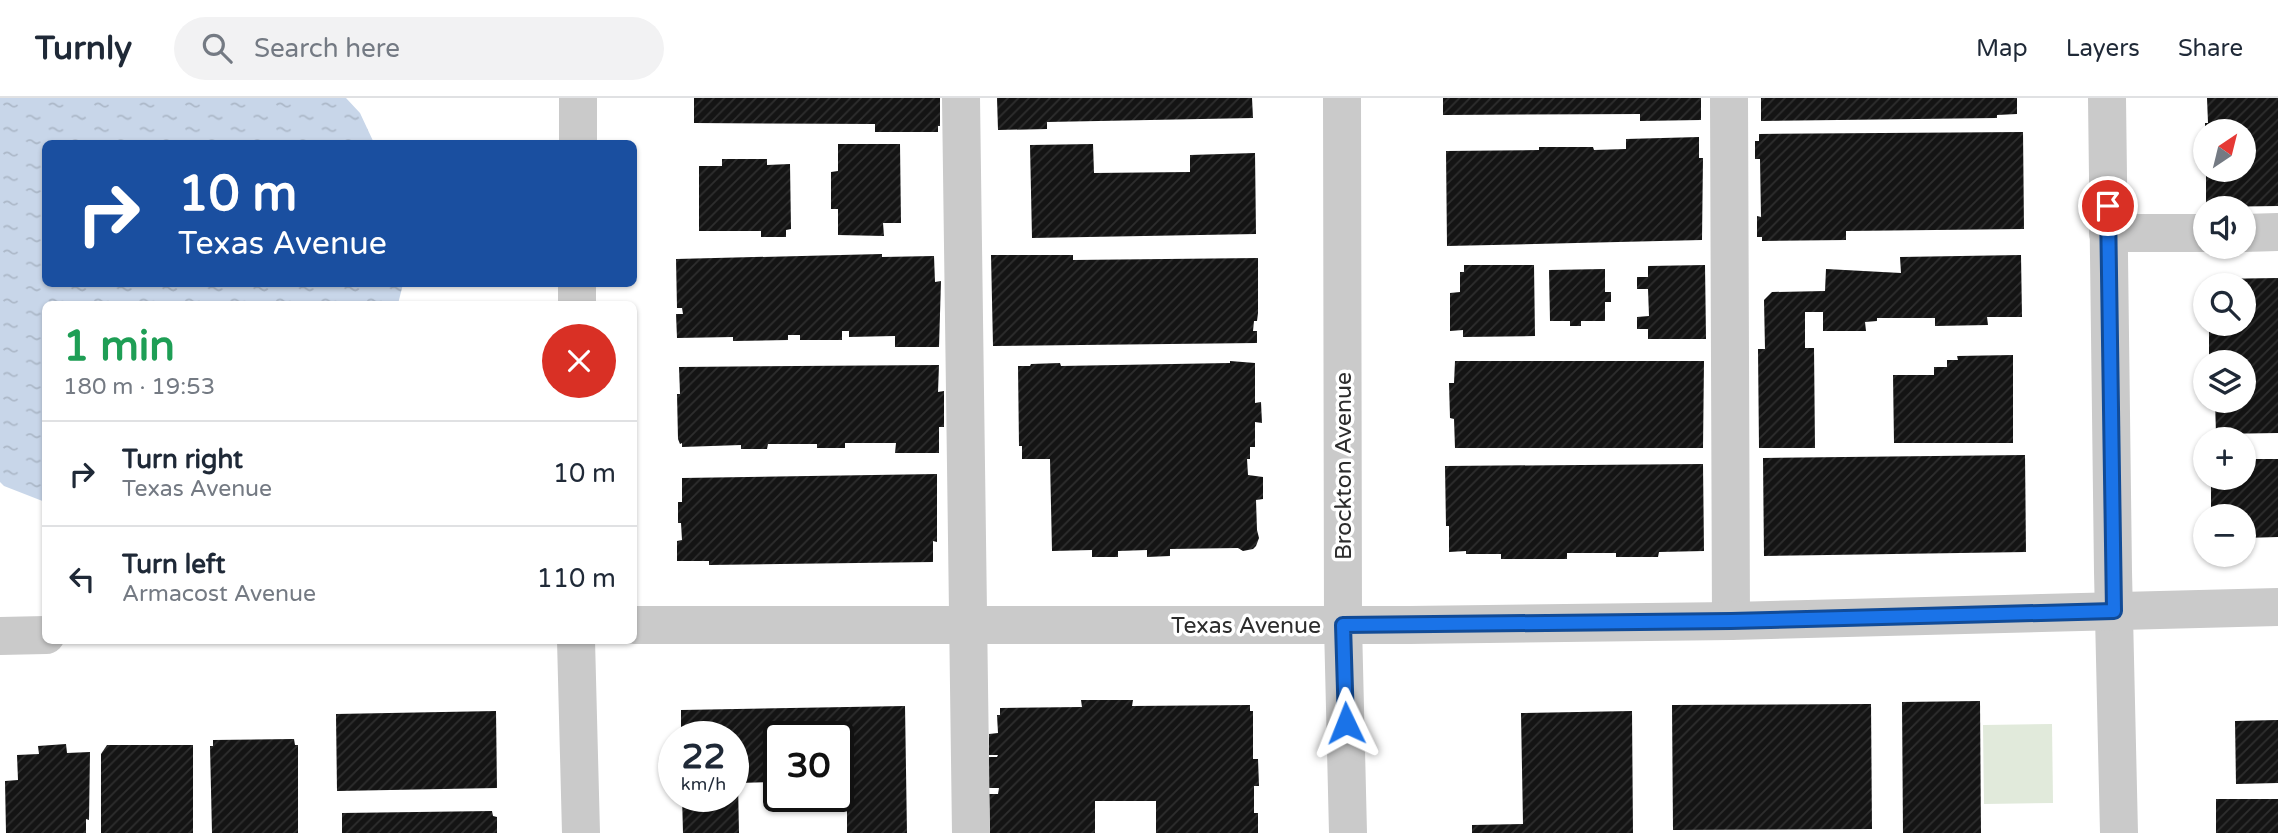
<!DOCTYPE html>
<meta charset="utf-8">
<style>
:root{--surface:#fff;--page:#f2f2f3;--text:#1f2937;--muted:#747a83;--line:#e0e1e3}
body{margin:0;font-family:"Varela Round",sans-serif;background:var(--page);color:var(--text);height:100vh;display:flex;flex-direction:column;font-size:26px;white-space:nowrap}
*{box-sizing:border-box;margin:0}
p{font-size:23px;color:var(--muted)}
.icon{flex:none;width:38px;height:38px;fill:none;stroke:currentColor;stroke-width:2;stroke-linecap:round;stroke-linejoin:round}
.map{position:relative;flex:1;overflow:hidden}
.panel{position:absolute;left:42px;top:203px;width:595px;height:343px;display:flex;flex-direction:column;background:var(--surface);border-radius:10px;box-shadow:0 2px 5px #0004}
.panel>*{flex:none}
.top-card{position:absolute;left:42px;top:42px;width:595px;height:147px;border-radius:10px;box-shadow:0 2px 5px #0004;background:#1a4fa0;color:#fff;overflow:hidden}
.needle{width:46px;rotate:35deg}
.tools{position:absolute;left:2193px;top:21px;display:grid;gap:14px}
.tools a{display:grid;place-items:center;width:63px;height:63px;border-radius:50%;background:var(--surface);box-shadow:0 2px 5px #0004;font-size:35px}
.speed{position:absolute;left:658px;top:623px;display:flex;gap:14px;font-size:35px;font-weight:700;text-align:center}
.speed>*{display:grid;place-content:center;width:91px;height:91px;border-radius:50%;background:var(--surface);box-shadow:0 2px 5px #0004;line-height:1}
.speed small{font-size:18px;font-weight:400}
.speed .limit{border:4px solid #111;border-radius:10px;background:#fff;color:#111}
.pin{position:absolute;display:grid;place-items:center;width:60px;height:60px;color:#fff;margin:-30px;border:4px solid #fff;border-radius:50%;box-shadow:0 2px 7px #0007}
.me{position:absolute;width:77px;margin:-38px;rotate:358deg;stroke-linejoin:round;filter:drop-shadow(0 0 5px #0008)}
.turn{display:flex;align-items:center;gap:24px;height:147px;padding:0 21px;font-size:32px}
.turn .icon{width:91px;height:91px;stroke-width:2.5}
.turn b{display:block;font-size:49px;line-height:60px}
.round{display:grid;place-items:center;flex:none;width:74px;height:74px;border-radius:37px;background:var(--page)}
.overview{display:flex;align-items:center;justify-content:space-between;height:119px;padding:0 21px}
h1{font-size:42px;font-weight:700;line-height:52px;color:#1e9e55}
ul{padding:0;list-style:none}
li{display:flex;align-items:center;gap:21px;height:105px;padding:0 21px;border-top:2px solid var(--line)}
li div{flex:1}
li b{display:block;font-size:26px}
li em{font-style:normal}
header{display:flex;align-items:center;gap:42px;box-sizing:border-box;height:98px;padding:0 35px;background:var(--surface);border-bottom:2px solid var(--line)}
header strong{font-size:33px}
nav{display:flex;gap:38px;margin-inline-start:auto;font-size:24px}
.search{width:490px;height:63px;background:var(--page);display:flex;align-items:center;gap:18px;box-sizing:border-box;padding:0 24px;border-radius:38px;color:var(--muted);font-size:26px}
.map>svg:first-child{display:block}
.green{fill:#e1eadb}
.water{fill:url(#water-ripples)}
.building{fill:url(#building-hatch)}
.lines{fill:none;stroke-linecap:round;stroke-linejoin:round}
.minor{stroke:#cacaca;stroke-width:38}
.route-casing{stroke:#114b97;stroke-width:18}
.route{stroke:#1a73e8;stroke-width:12}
.labels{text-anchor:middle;stroke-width:7;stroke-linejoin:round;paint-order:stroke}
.street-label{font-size:23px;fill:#2d2d2d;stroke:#fff}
</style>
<header>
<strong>Turnly</strong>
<div class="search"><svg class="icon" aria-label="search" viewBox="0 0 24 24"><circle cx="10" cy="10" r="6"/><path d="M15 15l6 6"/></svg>Search here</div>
<nav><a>Map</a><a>Layers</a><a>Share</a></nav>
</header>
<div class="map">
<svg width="2278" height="735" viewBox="0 0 2278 735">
<defs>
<pattern id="water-ripples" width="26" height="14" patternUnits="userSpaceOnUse" patternTransform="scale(1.75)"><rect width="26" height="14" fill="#c8d6e9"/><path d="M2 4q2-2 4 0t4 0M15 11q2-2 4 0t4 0" fill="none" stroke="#acb8c8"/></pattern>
<pattern id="building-hatch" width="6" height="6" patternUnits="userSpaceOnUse" patternTransform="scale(1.75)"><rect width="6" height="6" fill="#141414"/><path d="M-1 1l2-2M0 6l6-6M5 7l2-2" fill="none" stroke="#2e2e2e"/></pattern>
</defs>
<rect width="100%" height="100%" fill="#fff"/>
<path class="green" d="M2052 626 2053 705 1984 706 1983 627Z"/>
<path class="water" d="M0 0H346L360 15 374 45 46 46V186H403L398 206H46L45 404 4 388 0 384Z"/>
<g class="building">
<path d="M694 0H940V28H938V34H875V26L694 25Z"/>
<path d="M997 0H1252L1253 20 1047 24V31L998 32Z"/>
<path d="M1443 0H1701V22L1640 23V16L1443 17Z"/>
<path d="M1761 0H2017V16L1997 17V20L1761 23Z"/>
<path d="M2207 0H2278V108L2209 109 2206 105V72H2244V33H2205V25H2208Z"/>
<path d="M2023 34 2024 131 1846 133V142L1762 143V139H1757V118L1761 119 1760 61H1755V43H1759V36Z"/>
<path d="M1699 39V60H1703L1702 142 1447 148 1446 53 1539 52V49H1593L1594 52 1626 51V41Z"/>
<path d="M838 46H900L901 125H883L884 138 838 137V111H831V74L838 73Z"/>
<path d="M1093 46 1094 75 1190 74V57L1255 55 1256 136 1032 140 1030 47Z"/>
<path d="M722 61H767V67L790 66 791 131 786 132V139H761V133H699V68H722Z"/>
<path d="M882 156V159L934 158 935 184 941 183 939 249H895V238L849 239V233H842V242H800V237H788V242L733 243V239L677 240 676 216H683L682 210H677L676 161Z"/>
<path d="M991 157H1073V162L1258 160V215L1257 223H1254L1253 233H1257V245L993 248Z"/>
<path d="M2021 157 2022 219H1987L1988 227 1935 228V220H1877V223L1865 224 1866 233H1823V214H1805V250H1814L1815 350H1759L1758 251H1765L1764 202 1772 194 1825 193 1826 171 1901 175 1900 159Z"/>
<path d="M1464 167H1534L1535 238 1463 239V232L1450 233V195L1460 194V174H1464Z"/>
<path d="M1705 167 1706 241H1648V231H1637V219L1649 218 1648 191H1637V179H1648V168Z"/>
<path d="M1605 171V194H1611V204H1605V223H1581V228H1570V223H1550L1549 172Z"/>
<path d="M2278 180V335L2216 336 2215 303H2244V264H2216V261H2209V226H2244V187H2212V181Z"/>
<path d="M2013 257V345H1894L1893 277H1934V269H1947V262H1958L1957 258Z"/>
<path d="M1230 263 1255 265V305L1261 304 1262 325 1255 324V349H1250V361H1247L1248 377 1263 379V401L1256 402 1257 432 1259 440 1256 448 1253 451 1243 453 1238 450 1170 451V458L1147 459V452L1118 453V459H1092V452L1052 453 1050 361H1022V348H1019L1018 268H1030L1031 266 1060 265 1061 268 1230 265Z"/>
<path d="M1455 263H1704L1703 350H1455L1454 321 1450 320 1449 285H1454Z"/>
<path d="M939 267 938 294 944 293V329H939V355H895L896 345H845V350H817V346H768L767 351H741V347L682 349V345L680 346 678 341 677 296H680L679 269Z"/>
<path d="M2025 357 2026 454 1764 458 1763 360Z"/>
<path d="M2244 361H2278V439L2244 440V418H2211V380H2244Z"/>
<path d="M1703 366 1704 453 1659 454 1658 459H1616V455H1567V461H1501V456H1466V453L1449 454V428H1446L1445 368Z"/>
<path d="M937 376V444L933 443V464L709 467V463H677V443L682 442 681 425H678V404H682V380Z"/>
<path d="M1081 602H1133L1132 608 1250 607V613H1253V661H1258L1259 688H1254V715H1258V735H1156V703H1095V735H990L989 696H998L999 690H989V659H997L998 657H989V636L998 635 997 617H1000V610L1082 609Z"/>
<path d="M1980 603 1981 735H1903L1902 604Z"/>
<path d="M1871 606 1872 731 1673 732 1672 607Z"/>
<path d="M905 608 907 735H847V707H837L838 639H779V684L738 685 739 735H683L682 698H733V639H681V612Z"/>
<path d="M496 613 497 690 337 693 336 616Z"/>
<path d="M1632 613 1633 735H1472V727L1523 726 1521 615Z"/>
<path d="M2278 622V685L2236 686 2235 623Z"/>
<path d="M294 641 295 647H298V735H212L210 648H213V642Z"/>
<path d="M66 646 67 655 90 654 89 722 86 721V735H6L5 683 18 682 17 657 39 656 38 648Z"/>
<path d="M107 647H193V735H101V656Z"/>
<rect x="2216" y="701" width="62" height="34"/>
<path d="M492 713 493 718 497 719V735H342V715Z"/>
</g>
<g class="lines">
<g class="minor">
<path d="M961 0 971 735"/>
<path d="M1342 0 1343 527 1348 735"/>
<path d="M1729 0 1731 523"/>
<path d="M2107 0 2113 474 2119 735"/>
<path d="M578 46V0"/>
<path d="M2108 135H2205"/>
<path d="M2244 135 2278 134"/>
<path d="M577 206V186"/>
<path d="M634 527H1410L1731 523 2278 509"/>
<path d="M0 538 46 537"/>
<path d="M576 542 581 735"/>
</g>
</g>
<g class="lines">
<defs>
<path id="route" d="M1346 625 1343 527 1731 523 2114 513 2108 108"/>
</defs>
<use href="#route" class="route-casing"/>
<use href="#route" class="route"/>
</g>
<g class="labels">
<g class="street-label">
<text transform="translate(1343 368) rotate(-90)" y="8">Brockton Avenue</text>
<text x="1246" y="535">Texas Avenue</text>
</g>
</g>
</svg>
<div class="tools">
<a><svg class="needle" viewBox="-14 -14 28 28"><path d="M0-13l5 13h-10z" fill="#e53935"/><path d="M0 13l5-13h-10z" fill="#747a83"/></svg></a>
<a><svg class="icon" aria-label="sound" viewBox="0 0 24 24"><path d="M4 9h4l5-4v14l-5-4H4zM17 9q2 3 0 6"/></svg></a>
<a><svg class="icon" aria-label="search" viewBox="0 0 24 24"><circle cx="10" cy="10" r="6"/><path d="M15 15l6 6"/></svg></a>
<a><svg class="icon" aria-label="layers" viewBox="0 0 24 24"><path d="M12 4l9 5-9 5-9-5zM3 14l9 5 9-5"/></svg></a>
<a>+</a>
<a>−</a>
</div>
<div class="speed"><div>22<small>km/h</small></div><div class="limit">30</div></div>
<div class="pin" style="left:2108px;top:108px;background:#d93025"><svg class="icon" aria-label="arrive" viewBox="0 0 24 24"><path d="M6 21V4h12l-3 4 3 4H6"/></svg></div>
<svg class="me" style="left:1346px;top:625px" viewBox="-20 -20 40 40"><path d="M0-17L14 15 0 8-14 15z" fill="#1a73e8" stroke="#fff" stroke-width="4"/></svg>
<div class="top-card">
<div class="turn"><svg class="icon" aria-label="right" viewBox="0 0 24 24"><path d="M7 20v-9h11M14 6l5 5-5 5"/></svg><div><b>10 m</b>Texas Avenue</div></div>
</div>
<section class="panel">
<div class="overview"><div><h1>1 min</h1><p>180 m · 19:53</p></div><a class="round" style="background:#d93025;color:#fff"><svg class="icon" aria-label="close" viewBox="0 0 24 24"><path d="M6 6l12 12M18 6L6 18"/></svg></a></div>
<ul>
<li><svg class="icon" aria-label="right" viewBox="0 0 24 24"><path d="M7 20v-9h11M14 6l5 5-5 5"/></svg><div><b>Turn right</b><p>Texas Avenue</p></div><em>10 m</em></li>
<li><svg class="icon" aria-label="left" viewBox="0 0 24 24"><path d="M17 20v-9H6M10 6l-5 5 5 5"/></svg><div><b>Turn left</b><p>Armacost Avenue</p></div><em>110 m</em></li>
</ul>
</section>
</div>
